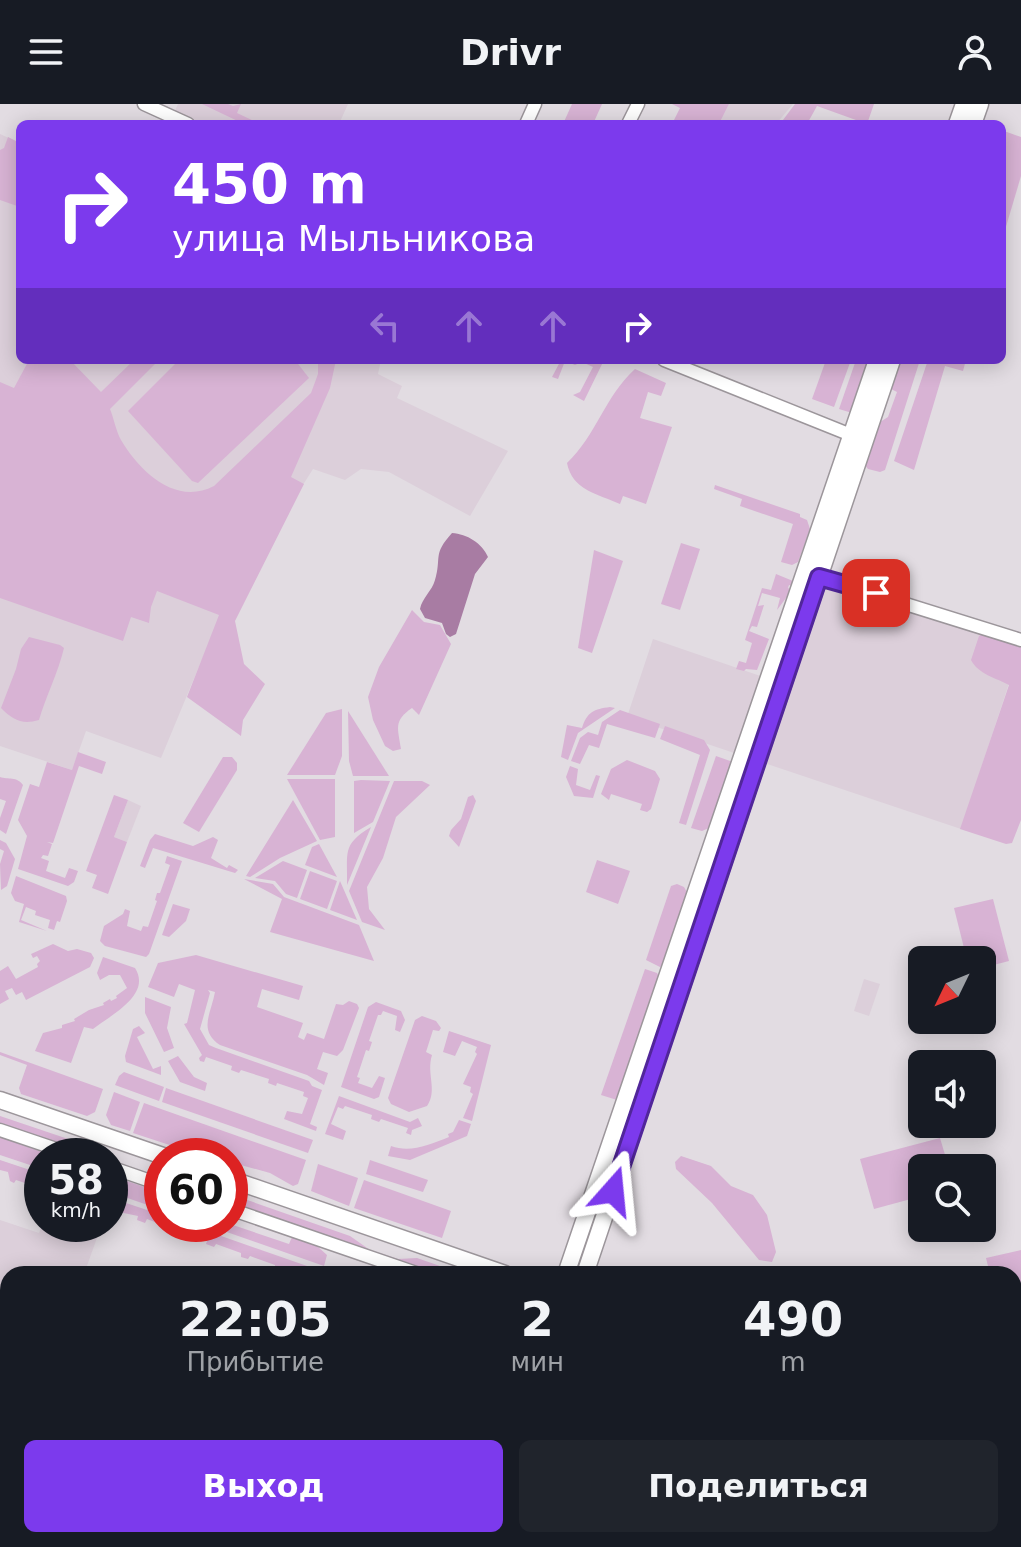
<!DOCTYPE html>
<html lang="ru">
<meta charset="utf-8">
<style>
:root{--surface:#171b24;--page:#20242c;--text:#f1f3f6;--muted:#9ea1a6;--accent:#7c3aed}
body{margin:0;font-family:"DejaVu Sans",sans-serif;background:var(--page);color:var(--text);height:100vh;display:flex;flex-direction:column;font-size:30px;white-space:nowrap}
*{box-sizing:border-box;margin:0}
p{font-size:26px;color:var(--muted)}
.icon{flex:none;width:44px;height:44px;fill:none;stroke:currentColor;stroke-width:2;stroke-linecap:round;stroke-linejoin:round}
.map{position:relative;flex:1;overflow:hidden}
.panel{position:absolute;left:0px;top:1162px;width:1022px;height:282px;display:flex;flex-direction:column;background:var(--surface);border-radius:24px 24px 0 0;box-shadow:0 4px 20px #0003}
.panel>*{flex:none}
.hud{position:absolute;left:16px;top:16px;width:990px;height:244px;border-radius:12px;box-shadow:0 4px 20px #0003;background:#7c3aed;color:#fff;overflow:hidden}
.needle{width:52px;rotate:227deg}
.tools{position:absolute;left:908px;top:842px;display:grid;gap:16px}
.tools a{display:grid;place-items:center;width:88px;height:88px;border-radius:12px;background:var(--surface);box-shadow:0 4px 20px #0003;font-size:40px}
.speed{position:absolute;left:24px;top:1034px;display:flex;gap:16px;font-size:40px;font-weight:700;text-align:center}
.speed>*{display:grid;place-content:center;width:104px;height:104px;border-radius:50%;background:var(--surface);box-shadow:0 4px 20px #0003;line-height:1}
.speed small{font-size:20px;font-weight:400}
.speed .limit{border:12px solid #d22;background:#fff;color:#111}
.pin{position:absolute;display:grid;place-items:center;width:68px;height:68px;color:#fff;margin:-34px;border-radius:16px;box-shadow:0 4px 12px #0006}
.me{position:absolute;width:88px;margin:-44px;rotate:18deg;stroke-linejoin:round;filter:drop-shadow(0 0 6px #0008)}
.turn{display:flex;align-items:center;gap:28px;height:168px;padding:0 24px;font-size:36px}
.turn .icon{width:104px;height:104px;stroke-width:2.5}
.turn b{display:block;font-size:56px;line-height:68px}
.lanes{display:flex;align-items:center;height:76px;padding:0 24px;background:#0003;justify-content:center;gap:40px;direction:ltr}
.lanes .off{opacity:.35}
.eta{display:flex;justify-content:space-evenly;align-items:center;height:136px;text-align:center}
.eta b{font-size:48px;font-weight:800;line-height:56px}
.button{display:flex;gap:16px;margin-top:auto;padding:16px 24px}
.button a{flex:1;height:92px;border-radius:12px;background:var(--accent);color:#fff;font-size:32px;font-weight:800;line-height:92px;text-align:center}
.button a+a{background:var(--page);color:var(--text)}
header{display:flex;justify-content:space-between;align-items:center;height:104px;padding:0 24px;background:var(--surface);font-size:36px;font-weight:800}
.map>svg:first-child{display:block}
.built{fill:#dccfda}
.green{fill:#d8b3d4}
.water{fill:#a87ca3}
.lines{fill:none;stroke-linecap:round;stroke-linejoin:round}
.minor-casing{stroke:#9c969b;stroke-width:15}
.major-casing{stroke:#9c969b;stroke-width:19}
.minor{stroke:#fff;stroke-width:12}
.major{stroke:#fff;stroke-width:16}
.route-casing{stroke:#51269a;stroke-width:20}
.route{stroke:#7c3aed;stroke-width:14}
</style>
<header><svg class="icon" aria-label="menu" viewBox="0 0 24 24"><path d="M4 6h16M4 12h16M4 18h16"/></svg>Drivr<svg class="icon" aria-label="person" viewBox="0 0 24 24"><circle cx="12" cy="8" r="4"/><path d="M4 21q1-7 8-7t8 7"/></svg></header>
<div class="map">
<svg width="1021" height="1443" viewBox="0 0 1021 1443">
<rect width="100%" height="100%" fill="#e2dce2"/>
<g class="built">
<path d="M178 0H348L339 20H181L171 15Z"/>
<path d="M729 0H793L776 20H719Z"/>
<path d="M0 30 20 39V256H381L378 270 402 282 397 294 508 347 470 412 389 368 361 365 345 376 313 365 220 512 161 654 86 627 72 666 0 642Z"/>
<path d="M824 477 1021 543 961 725 627 613 653 535 789 582Z"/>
<path d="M128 696 141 702 127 738 114 733Z"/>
<path d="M864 875 880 880 869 912 854 907Z"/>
<path d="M0 1116 39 1129 43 1120H102L84 1170H8V1259L0 1256Z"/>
<path d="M0 1292 8 1295V1436H131L129 1443H0Z"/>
<path d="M610 1436H767L764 1443H607Z"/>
</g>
<g class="green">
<path d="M202 0H228L233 2 241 0 237 9 260 20H244Z"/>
<path d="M572 0H602L593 20H563Z"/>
<path d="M672 0H729L719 20H672L680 4Z"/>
<path d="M795 0H874L867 20 817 2 807 20H780Z"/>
<path d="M1004 27 1021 33V72L1005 126 1002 125Z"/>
<path d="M8 33 20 39V103L0 96V46L4 44Z"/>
<path d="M29 256H70L101 288 134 256H159L110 305C114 315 116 327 121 336 140 368 176 402 214 382L311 289 318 270V256H336L330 284 291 373 304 380 235 517 244 560 265 580 243 616 241 632 187 593 219 511 157 487 151 503 149 519 131 513 123 537 0 494V278L14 284Z"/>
<path d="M179 256H295L309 274 198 379 192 377 128 307Z"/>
<path d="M561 256H604L584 297 573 291 580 288 593 263 582 258 575 261 565 257 558 275 552 273Z"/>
<path d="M826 256H851L834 303 812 295Z"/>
<path d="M856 256H870L852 309 839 305Z"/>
<path d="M899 256H920L885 366 880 368 868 365 863 359 877 320 888 313 897 288 891 285 890 280Z"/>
<path d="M928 256H966L963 267 945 262 914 366 894 357Z"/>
<path d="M635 265 666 279 661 292 648 288 640 314 672 323 646 400 623 392 620 400C598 390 572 386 567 359 596 332 605 292 635 265Z"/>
<path d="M715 381 800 410V413L807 416 810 425 798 458 792 461 781 458 793 420 740 402 742 395 714 385Z"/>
<path d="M681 439 700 445 680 506 661 500Z"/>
<path d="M594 446 623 457 592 549 578 544Z"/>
<path d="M776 470 793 477V482L789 481 788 484 792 486 777 506 780 494 762 489 758 502 764 501 757 523 752 522 749 527 769 535 757 566 746 565 744 567 736 565 739 557 746 559 752 539 745 536 762 484 771 486Z"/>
<path d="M412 506 424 518 440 521 451 540 419 611 412 604C393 617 398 624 401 645L393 647 385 642 373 616 368 593 379 563Z"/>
<path d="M985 529 1021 541V716L1012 739 1006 740 960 725 1009 581C996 574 978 570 971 556L979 532Z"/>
<path d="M29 533 60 541 64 544C58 569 46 592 39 616 22 621 13 616 1 604L16 565 21 545Z"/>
<path d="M610 603 615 604 578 629 568 656 561 653 567 621 582 624C587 608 594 605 610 603Z"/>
<path d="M342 605V652L335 671H287L326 609Z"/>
<path d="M620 606 660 620 655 634 607 620 599 644 589 641 580 660 571 657 580 634 588 628 598 631 602 618Z"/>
<path d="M348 607 389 672H353L349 657Z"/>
<path d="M665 622 704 636 710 646 686 721 679 719 700 651 660 635Z"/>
<path d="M78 648 106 658 102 670 79 662 53 739 47 738 52 740 48 752 43 751 41 754 49 757 46 767 65 774 69 764 78 767 74 778 68 782 18 765 27 732 18 716 30 680 39 683 47 658 72 666Z"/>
<path d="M716 652 733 658 711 723 702 727 691 724Z"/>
<path d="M223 653H232L237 659V666L199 728 183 719Z"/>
<path d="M627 656 655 667 660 675 651 705 647 708 640 706 642 700 611 690 609 696 601 690 611 665Z"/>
<path d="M570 662 578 665 576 681 590 686 596 671 600 672 593 694 574 692 566 673Z"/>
<path d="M0 673C8 676 17 672 23 681L6 730 0 726V714L6 697 0 695Z"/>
<path d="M287 675H335V733L320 736Z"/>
<path d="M361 676 390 677 373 718 354 729V677Z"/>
<path d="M394 677H422L430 681 396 713 383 754 367 783 369 805 385 826 362 818 349 787Z"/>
<path d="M114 691 128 696 114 733 127 738 108 790 92 784 97 771 86 767Z"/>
<path d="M473 691 476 697 459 743 449 732 451 726 461 715 468 693Z"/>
<path d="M293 696 317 737 280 754 250 773 246 772Z"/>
<path d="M371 723 347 781C348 749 341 741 371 723Z"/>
<path d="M155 730 193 742 213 733 218 736 211 754 227 764 229 761 238 766 235 769 153 744 145 764 140 762 150 736Z"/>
<path d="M0 736 6 739 15 755 7 782 1 786 0 760 4 747 0 745Z"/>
<path d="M319 740 337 773 305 761 312 743Z"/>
<path d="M167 752 182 757 149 850 146 853 105 842 100 837 104 822 123 810 125 805 130 807 127 822 141 827 143 822 148 823 157 797 155 796 157 789H160L170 761 165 759Z"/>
<path d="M597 756 630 767 618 800 586 788Z"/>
<path d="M283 757 307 766 297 794 286 790 275 777 255 774Z"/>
<path d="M310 767 337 777 327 805 300 795Z"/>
<path d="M16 772 66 792 67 797 60 818 57 817 54 826 48 824 50 816 35 811 36 807 26 803 21 816 47 827 19 818 24 800 15 797 11 789Z"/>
<path d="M244 775 273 780 284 793 359 821 374 857 270 828 282 795Z"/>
<path d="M340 777 357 816 330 806Z"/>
<path d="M677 780 684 783 688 790 665 860 660 863 646 856 671 782Z"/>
<path d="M993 795 1009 857 982 864V856H967L954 804Z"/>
<path d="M173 800 190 805 186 817 169 833 162 831Z"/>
<path d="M53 840 68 847 77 845 91 849 94 854 90 863 26 896 22 888 16 891 12 884 5 887 9 895 0 900V867L8 862 16 875 38 863 37 860 40 857 37 852 33 854 31 850Z"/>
<path d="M196 851 303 882 299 896 262 885 257 903 303 919 298 933 304 936 307 929 324 935 336 900 343 901 349 897 357 900 359 904 343 946 337 952 323 948 317 965 328 969 324 981 307 971 220 941C198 926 211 910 215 888L208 886 210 889 200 925 209 941 216 944 309 977 312 982 322 986 310 1020 317 1023 316 1027 284 1015 287 1007 302 1010 308 994 303 992 304 988 277 979 276 982 268 979 269 975 241 966 239 969 231 966 232 962 206 953 204 958 200 957 199 954 202 951 184 920 187 919 195 886 179 880 174 893 148 883 158 859Z"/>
<path d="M103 853 135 864C152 891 111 911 93 925L84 923 71 959 35 947 43 929 62 924V921L75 917 74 915 89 906 104 901 103 899 110 895 111 897 117 894 116 892 127 884 120 871H109L100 876 97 869Z"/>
<path d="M645 865 657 869 660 874 617 996 601 991Z"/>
<path d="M145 893 171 903 167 924 174 944 164 948 145 909Z"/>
<path d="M376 898 401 907 405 916 400 928 395 926 397 912 383 907 381 911H378L369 937 372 938 369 947 366 946 357 973 360 974 358 979 372 984 379 972 385 974 379 993 374 995 341 983 368 903Z"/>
<path d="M422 912 436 917 441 924 439 927 433 926 426 948 432 951C426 970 438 986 427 1002L409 1008 391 1000 388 994 415 916Z"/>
<path d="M139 922 145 929 137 933 153 965 161 962V971L126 958 125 952 133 925Z"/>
<path d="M449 927 491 941 472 1017 463 1014 473 990 470 988 471 983 463 980 477 950 475 948 477 943 462 937 455 952 443 948Z"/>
<path d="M0 948 103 985 95 1008 87 1012 21 990 19 984 27 961 0 951Z"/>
<path d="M178 952 194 973 207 979 205 987 180 978 168 957Z"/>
<path d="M124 968 164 983 159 997 115 981 119 972Z"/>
<path d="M166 984 313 1036 308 1049 162 998Z"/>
<path d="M114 988 140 998 130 1027 111 1021 106 1011Z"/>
<path d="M339 992 410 1018 418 1014 422 1022 412 1026 411 1031 406 1029 408 1024 381 1015 379 1018 371 1015 372 1011 345 1002 343 1005 338 1003 331 1020 346 1027 343 1036 325 1030Z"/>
<path d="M144 999 306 1056 298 1080 293 1082 270 1069 230 1058V1052H203L133 1029Z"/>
<path d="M0 1012 80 1039V1046L77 1048 0 1021Z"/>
<path d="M459 1016 471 1020 467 1032 410 1056 388 1052 391 1042C410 1049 429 1041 449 1033L448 1030 453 1028Z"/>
<path d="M0 1034V1033L53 1052H42V1065L0 1051Z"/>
<path d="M940 1034 949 1064H922V1092L874 1105 860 1055Z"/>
<path d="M681 1052 711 1062 731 1082 753 1091 767 1111 776 1148 772 1158 759 1156 712 1099 676 1065 675 1058Z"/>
<path d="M0 1056 42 1070V1089H39L40 1084 16 1076 14 1079 10 1077 8 1068 0 1066Z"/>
<path d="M370 1056 428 1076 423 1088 366 1070Z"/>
<path d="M318 1060 358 1074 349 1102 311 1087Z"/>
<path d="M118 1074 162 1089V1106L113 1089Z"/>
<path d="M364 1076 451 1107 442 1134 354 1104Z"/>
<path d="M230 1090 350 1132 370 1146 398 1155 417 1154 463 1170H434L230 1100Z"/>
<path d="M111 1094 162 1111V1120H175L173 1125 147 1115 145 1119 137 1116 138 1112 114 1107 110 1116Z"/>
<path d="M184 1120H187L330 1170H298L284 1164 282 1167 275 1164V1161L250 1152 248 1155 241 1153V1149L216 1140 214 1143 206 1140 207 1137 181 1127Z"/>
<path d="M204 1120H230L289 1140 292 1133 317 1142 327 1151 324 1162Z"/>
<path d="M1021 1146V1179H1014V1170H990L986 1154Z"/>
</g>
<path class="water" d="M452 429C467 430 482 439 488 453L475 470 456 530 450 533 446 530 442 519 425 514 420 505C422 494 432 487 435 476 442 453 432 451 452 429Z"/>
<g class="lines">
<defs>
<g id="minor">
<path d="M144 0 188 20"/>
<path d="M526 20 535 0"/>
<path d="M628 20 638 0"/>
<path d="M664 256 851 331"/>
<path d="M819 473 1021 536"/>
<path d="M0 1026 77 1052"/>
<path d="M110 1063 162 1081"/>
<path d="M230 1105 419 1170"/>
<path d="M1014 1223 1021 1221"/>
</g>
<g id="major">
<path d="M957 20 964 0"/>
<path d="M973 20 980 0"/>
<path d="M0 996 163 1052"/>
<path d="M230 1075 505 1170"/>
<path d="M566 1170 877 256"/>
<path d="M585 1170 892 256"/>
<path d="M1014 1192 1021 1190"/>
<path d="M477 1443 479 1436"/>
<path d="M494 1443 496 1436"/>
</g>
</defs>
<use href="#minor" class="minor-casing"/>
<use href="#major" class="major-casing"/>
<use href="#minor" class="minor"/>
<use href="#major" class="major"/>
</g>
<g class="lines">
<defs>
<path id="route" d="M613 1087 819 473 876 489"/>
</defs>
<use href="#route" class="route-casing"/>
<use href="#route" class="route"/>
</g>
</svg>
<div class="tools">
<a><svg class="needle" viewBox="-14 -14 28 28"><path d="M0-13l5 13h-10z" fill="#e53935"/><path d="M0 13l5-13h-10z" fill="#9ea1a6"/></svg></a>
<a><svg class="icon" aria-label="sound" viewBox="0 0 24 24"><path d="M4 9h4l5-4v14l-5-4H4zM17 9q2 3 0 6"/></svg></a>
<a><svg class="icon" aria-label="search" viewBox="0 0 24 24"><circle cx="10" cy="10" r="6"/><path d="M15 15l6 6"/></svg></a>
</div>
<div class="speed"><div>58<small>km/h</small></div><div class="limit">60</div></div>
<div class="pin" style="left:876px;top:489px;background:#d93025"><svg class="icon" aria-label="arrive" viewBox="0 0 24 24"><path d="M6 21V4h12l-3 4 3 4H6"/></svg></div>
<svg class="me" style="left:613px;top:1087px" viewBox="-20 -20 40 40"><path d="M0-17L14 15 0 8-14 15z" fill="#7c3aed" stroke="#fff" stroke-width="4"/></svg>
<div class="hud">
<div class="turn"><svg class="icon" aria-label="right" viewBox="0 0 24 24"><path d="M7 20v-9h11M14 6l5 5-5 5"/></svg><div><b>450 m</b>улица Мыльникова</div></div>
<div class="lanes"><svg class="icon off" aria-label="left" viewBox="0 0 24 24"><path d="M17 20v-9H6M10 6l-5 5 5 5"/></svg><svg class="icon off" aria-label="ahead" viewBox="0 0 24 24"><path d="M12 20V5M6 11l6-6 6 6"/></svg><svg class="icon off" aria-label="ahead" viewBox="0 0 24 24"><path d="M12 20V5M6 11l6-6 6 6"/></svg><svg class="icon" aria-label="right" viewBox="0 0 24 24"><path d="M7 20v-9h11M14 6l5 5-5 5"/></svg></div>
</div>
<section class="panel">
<div class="eta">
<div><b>22:05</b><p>Прибытие</p></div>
<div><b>2</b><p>мин</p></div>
<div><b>490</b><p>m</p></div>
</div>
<div class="button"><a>Выход</a><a>Поделиться</a></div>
</section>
</div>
